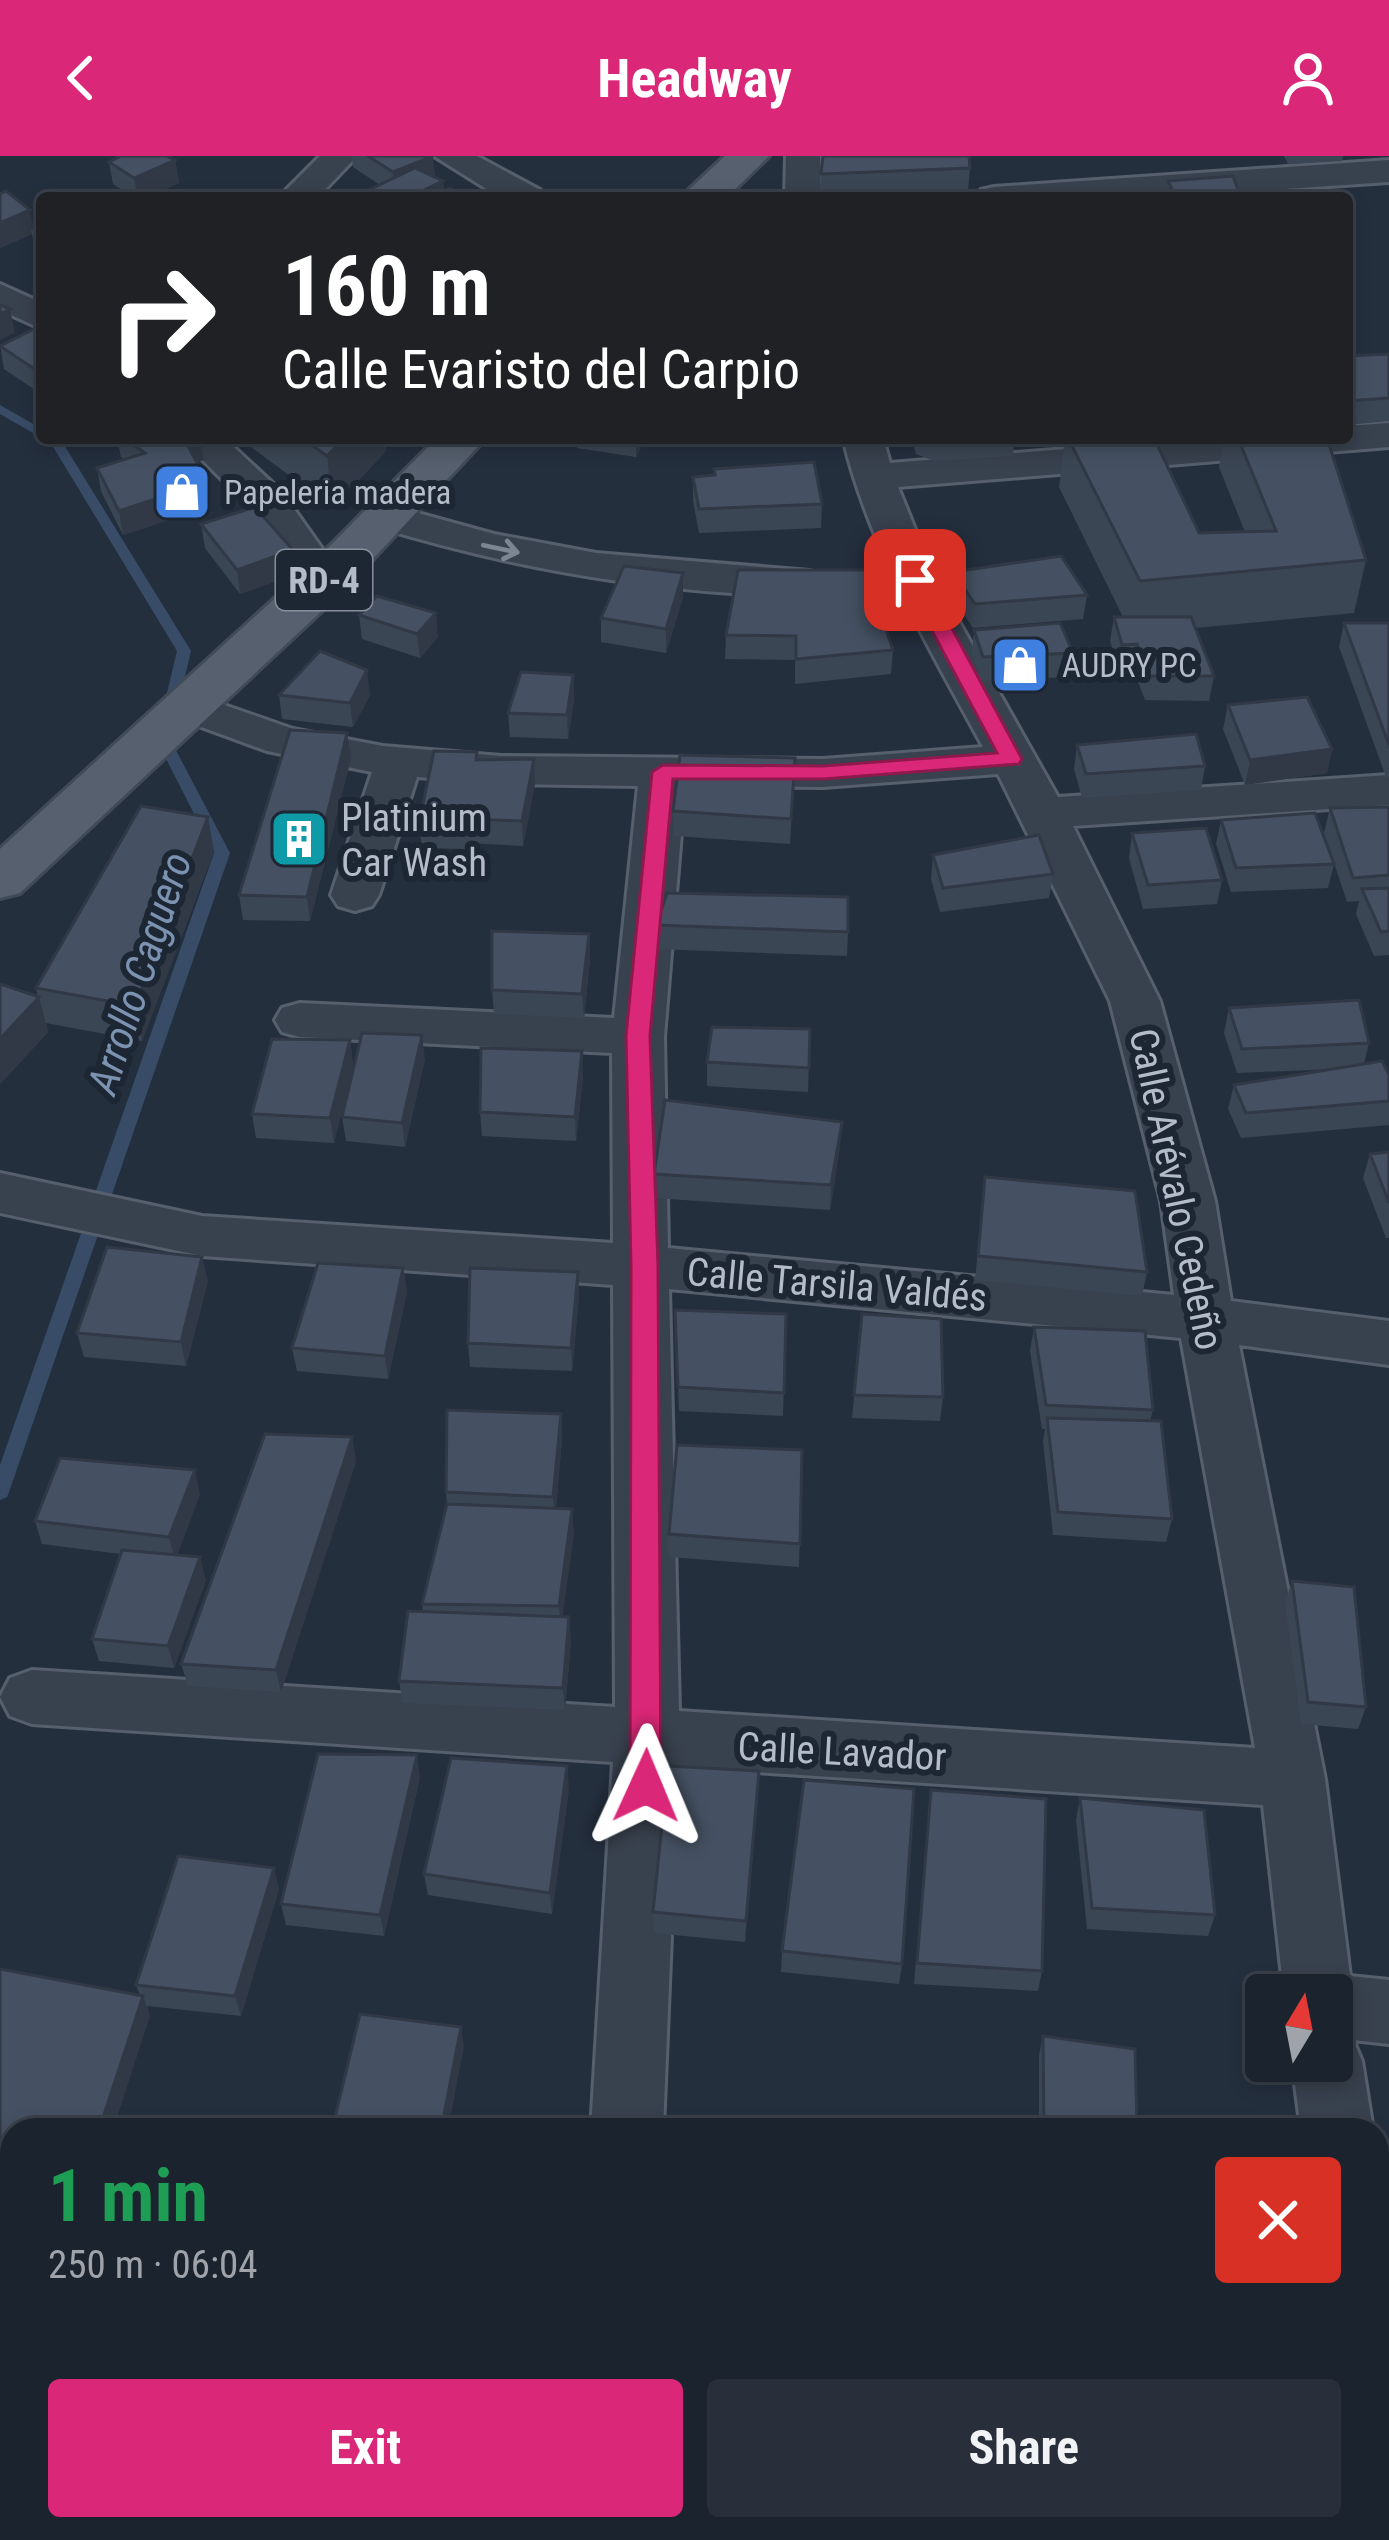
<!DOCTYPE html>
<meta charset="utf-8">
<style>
:root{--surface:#1b232e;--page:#282f3a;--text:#f1f3f6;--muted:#a0a4aa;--line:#39404a;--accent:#db2777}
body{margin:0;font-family:"Roboto Condensed",sans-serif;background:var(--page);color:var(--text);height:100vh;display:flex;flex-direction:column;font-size:45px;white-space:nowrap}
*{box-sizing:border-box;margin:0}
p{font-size:39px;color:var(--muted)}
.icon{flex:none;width:66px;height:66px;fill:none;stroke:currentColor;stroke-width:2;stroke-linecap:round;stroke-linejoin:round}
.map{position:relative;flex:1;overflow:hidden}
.side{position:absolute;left:0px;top:1962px;width:1389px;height:423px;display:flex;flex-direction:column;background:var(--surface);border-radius:36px 36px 0 0;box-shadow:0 6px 18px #0003,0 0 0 3px var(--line)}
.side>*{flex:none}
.guide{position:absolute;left:36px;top:36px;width:1317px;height:252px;border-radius:12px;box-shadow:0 6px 18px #0003,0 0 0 3px var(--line);background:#202124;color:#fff;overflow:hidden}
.needle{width:78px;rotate:10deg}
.fabs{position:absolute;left:1245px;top:1818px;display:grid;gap:24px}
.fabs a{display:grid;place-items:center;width:108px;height:108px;border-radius:12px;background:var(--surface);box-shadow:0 6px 18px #0003,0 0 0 3px var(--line);font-size:60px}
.pin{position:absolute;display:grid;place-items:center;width:102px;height:102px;color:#fff;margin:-51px;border-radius:24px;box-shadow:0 6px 18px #0006}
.me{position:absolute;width:132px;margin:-66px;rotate:1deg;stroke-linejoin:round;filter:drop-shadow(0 0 9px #0008)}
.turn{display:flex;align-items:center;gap:42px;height:252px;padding:0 48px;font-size:54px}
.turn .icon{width:156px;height:156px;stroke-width:2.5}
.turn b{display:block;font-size:84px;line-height:102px}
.round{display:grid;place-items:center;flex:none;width:126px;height:126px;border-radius:12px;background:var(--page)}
.headline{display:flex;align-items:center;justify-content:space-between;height:204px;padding:0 48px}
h1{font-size:72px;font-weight:700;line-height:90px;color:#1e9e55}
.primary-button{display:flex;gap:24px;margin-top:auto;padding:24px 48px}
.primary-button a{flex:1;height:138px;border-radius:12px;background:var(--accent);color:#fff;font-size:48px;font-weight:700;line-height:138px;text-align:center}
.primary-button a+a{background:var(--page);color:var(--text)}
header{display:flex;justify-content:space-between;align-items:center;height:156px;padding:0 48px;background:var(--accent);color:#fff;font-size:54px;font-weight:700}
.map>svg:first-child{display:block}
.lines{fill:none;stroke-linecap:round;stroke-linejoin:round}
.stream{fill:#394c67;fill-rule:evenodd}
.street-casing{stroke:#565f6c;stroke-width:6}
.primary-casing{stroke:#414a57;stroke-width:6}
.street{fill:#38414e;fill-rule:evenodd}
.primary{fill:#56606e;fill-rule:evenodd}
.wall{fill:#3b4654}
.shaded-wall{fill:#303945}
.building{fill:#455162;stroke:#303945;stroke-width:3}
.oneway{stroke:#7c8592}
.route{fill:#db2777;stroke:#8e194d;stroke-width:3}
.labels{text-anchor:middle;stroke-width:12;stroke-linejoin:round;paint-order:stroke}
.far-poi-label{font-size:33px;fill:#b4bcc9;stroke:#1d2633;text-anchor:start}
.shield{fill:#1d2633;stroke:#878f9c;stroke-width:3}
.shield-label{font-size:36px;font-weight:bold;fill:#b4bcc9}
.poi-label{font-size:39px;fill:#b4bcc9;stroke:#1d2633;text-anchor:start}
.street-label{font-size:39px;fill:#b4bcc9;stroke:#1d2633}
.water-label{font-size:42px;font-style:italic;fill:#7c92b1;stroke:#1d2633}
</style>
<header><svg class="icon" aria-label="back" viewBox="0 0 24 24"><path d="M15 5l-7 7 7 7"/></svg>Headway<svg class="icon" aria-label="person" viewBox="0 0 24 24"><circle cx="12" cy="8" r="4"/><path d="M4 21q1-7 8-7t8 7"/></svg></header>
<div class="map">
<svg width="1389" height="2384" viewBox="0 0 1389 2384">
<rect width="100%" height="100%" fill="#242f3e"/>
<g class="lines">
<g class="stream">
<path d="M0 249 42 273V282L0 258Z"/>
<path d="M43 282 61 284 191 495 170 583 230 697 9 1336 7 1341 0 1344V1309L214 697 156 583 177 495 52 289Z"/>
</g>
<defs>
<g id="street">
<path d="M320 0H357L317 42H278Z"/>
<path d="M434 0H477L540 34 545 42H501Z"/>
<path d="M786 0H820L821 42H785Z"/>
<path d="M1389 4V26L1150 42H976L981 34 994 31Z"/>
<path d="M0 128 42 147V173L0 154Z"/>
<path d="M1389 267V291L898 331 936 425 1058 641 1389 619V649L1073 670 1160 845 1215 1045 1231 1145 1389 1165V1209L1239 1189 1325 1623 1350 1820 1389 1824V1888L1353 1884 1362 1905 1373 1974H1301L1292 1905H1332V1839H1284L1263 1649 678 1611 663 1974H591L613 1606 32 1568 10 1560 0 1541 10 1522 32 1514 615 1551 613 1129 202 1100 0 1057V1017L202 1060 613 1087 612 897 300 881 282 876 275 864 282 852 300 847 614 862 638 630 501 628 417 621 379 739 372 750 355 755 338 750 331 739 372 616 267 595 174 561 167 551 174 541 190 537 293 573 383 590 501 600 823 603 983 591C929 491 870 393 843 282H883L890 307 1203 282H1347V270ZM998 618 1110 845 1161 1045 1174 1139 668 1092 664 881 685 630 823 631ZM669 1133 1181 1182 1255 1592 679 1555Z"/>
<path d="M181 282H224L282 336 345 425 339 434 324 438 309 434 252 354Z"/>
<path d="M389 349 494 378 596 397 810 415 825 419 831 428 825 437C796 444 762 439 732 437 610 429 491 406 374 370L368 361 374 352Z"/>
<path d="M0 2007 12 2008V2080L0 2079Z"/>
<path d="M1377 2201 1389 2206V2359L1377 2354Z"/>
<path d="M572 2373H650L651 2384H571Z"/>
</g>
<g id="primary">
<path d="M725 0H769L726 42H680Z"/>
<path d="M437 282H486L342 436 20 737 0 742V693L306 414Z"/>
</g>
</defs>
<use href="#street" class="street-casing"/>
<use href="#primary" class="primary-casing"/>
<use href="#street" class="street"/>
<use href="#primary" class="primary"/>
</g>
<g class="wall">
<path d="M352 0H432L435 22 443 25 444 35 380 29 353 11Z"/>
<path d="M1284 0H1343L1342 5 1288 8Z"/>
<path d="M175 4 179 27 145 42H134L113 28 109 6Z"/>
<path d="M970 12 968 34 820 41 821 18Z"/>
<path d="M1168 25 1241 42H1166Z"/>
<path d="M42 66V98L35 94 32 78 0 92Z"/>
<path d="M42 169V237L41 238 4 213 0 189Z"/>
<path d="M1389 198V265L1347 269V200Z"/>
<path d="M117 282H200L204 304 197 306 207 326 211 350 123 379 101 335 97 312 124 303 121 301Z"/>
<path d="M239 282H384L386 295 333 352Z"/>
<path d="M577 282H698L695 288 644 285 636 301 577 292Z"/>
<path d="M911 282H1015L1013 300 934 305 916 298Z"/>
<path d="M1065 282H1154L1199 377 1245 376 1219 311 1224 282H1327L1366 404 1354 457 1195 472 1214 520 1209 545 1145 544 1133 513 1119 514 1110 485 1114 461H1123L1059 331Z"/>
<path d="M693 321 822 348 821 372 699 377 693 345Z"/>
<path d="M201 368 293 394 296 418 240 438 205 392Z"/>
<path d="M738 414 893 494 891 518 795 528V504L725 503 726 479Z"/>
<path d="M953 416 1087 439 1083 463 973 472 951 440Z"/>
<path d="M683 441 666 497 601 486V462Z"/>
<path d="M359 459 438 481 420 502 362 483Z"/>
<path d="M1344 467H1389V621H1386L1339 491Z"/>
<path d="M974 474 1073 497 1069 521 981 525 972 498Z"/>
<path d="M573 519 574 543 568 583 510 581 508 557Z"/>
<path d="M279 539H370L353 571 282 563Z"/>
<path d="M1228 549 1332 593 1327 617 1245 629 1223 573Z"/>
<path d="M347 577 351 602 310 765 243 764 239 739Z"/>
<path d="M1077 589 1205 610 1201 634 1082 642 1074 613Z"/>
<path d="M477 596 478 604 535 628 523 690 467 687 465 693 422 692 419 667Z"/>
<path d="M795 602 790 688 674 680 673 655Z"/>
<path d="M1389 651V799L1374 800 1356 758 1359 745 1347 746 1324 677 1330 652Z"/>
<path d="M1221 664 1334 708 1328 732 1231 736 1216 688Z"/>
<path d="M1132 677 1222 724 1217 748 1143 753 1129 702Z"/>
<path d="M214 695 142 885 46 867 48 876 0 928V828L38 841 36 832Z"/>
<path d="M933 699 1053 718 1049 742 940 756 931 723Z"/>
<path d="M656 769 848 776 847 800 656 793Z"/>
<path d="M589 778 590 803 584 862 494 858 492 834Z"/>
<path d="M1229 852 1369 887 1364 908 1389 919V969L1241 982 1228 953 1234 929 1335 913 1237 917 1224 877Z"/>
<path d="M810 873 808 936 707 930V906Z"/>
<path d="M350 884 353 909 334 987 256 982 252 958Z"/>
<path d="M425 903 405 991 346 985 342 961Z"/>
<path d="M583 920 576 985 482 980 480 956Z"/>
<path d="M840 990 830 1054 654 1042V1018Z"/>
<path d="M1389 996V1082H1386L1363 1022 1370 998Z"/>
<path d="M985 1021 1147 1116 1142 1140 975 1124Z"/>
<path d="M403 1112 407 1136 388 1223 297 1215 292 1192Z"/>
<path d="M578 1116 579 1140 572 1215 470 1211 468 1187Z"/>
<path d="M208 1125 186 1210 84 1201 77 1177Z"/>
<path d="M675 1154 786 1158 783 1260 679 1255Z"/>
<path d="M862 1158 943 1241 940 1265 852 1262Z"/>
<path d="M1034 1171 1153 1254 1150 1265 1172 1363 1166 1386 1053 1379 1043 1285 1045 1273H1042L1030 1195Z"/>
<path d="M561 1258 562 1282 556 1352 574 1376 562 1461 571 1484 565 1554 403 1547 399 1525 423 1455 422 1448 447 1349 446 1336Z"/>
<path d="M352 1281 356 1305 281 1536 188 1530 181 1508Z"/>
<path d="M802 1294 799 1411 669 1401V1378Z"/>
<path d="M200 1338 177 1399 206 1424 174 1512 99 1505 92 1483 121 1398 42 1388 35 1365Z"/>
<path d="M1292 1425 1366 1551 1358 1573 1301 1568 1285 1447Z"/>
<path d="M420 1621 384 1780 286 1769 281 1748Z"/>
<path d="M569 1632 552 1758 428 1739 424 1718Z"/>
<path d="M931 1634 1042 1815 1038 1835 914 1828Z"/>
<path d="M758 1637 745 1786 654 1777 653 1756Z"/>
<path d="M1080 1642 1215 1759 1208 1780 1087 1773 1076 1664Z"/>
<path d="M279 1733 241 1860 147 1850 150 1860 12 1974V2010L0 2008V1813L140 1839 136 1829Z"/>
<path d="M782 1795 902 1808 899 1828 781 1816Z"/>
<path d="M1043 1880 1137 1974H1039V1899Z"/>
<path d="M0 2077 12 2078V2241L0 2239Z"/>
</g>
<g class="shaded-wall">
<path d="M433 0 435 23 395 39 393 16Z"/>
<path d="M175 4 179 27 145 42H138L134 22Z"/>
<path d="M443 25 444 42H407Z"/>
<path d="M30 54 34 74 30 71 32 78 0 92V67Z"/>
<path d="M10 153 15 177 0 184V158Z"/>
<path d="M42 211V237L41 238 36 214Z"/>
<path d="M193 282H200L204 304 189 308 185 284Z"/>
<path d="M344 282H384L386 295 333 352 327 300Z"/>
<path d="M636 282H644V285L636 301Z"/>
<path d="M207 326 211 350 123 379 119 355Z"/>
<path d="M293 394 296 418 240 438 237 414Z"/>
<path d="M683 417V441L666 497V473Z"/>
<path d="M436 457 438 481 420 502 417 478Z"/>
<path d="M367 514 370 539 353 571 350 547Z"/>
<path d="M573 519 574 543 568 583 567 559Z"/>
<path d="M347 577 351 602 310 765 307 741Z"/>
<path d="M1332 593 1327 617 1245 629 1250 604Z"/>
<path d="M534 603 535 628 523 690 522 665Z"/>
<path d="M208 661 214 695 142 885 135 850Z"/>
<path d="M589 778 590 803 584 862 582 838Z"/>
<path d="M39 841 48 876 0 928V883Z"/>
<path d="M422 879 425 903 405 991 402 967Z"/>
<path d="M350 884 353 909 334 987 330 962Z"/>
<path d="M582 895 583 920 576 985 575 961Z"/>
<path d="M842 966 840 990 830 1054 831 1029Z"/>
<path d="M202 1101 208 1125 186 1210 181 1186Z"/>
<path d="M403 1112 407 1136 388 1223 385 1200Z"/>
<path d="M578 1116 579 1140 572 1215 571 1192Z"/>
<path d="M561 1258 562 1282 555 1365 553 1341Z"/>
<path d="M352 1281 356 1305 281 1536 276 1514Z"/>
<path d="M195 1314 200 1338 175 1404 169 1381Z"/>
<path d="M572 1353 574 1376 561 1473 559 1450Z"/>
<path d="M200 1401 206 1424 174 1512 168 1490Z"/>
<path d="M569 1461 571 1484 565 1554 563 1532Z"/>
<path d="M417 1599 420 1621 384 1780 380 1759Z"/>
<path d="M567 1610 569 1632 552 1758 550 1737Z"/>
<path d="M759 1615 758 1637 745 1786 746 1765Z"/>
<path d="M274 1712 279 1733 241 1860 235 1840Z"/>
<path d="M143 1840 150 1860 113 1974H99Z"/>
<path d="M461 1871 464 1891 448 1974H441Z"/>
<path d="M295 2373H305L302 2384H291Z"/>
</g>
<g class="building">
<path d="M121 0H166L175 4 134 22 109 6Z"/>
<path d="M368 0H433L393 16Z"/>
<path d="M823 0H969L970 12 821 18Z"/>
<path d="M415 12 443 25 407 42H352Z"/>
<path d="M1233 20 1241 42H1176L1168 25Z"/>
<path d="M450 32 471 42H429Z"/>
<path d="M6 35 30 54 0 67V38Z"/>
<path d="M42 66V78L30 71Z"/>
<path d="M0 149 10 153 0 158Z"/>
<path d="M42 169V211L36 214 0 190Z"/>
<path d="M1389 198V242L1347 245V200Z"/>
<path d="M123 282H193L185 284 207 326 119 355 97 312 145 297Z"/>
<path d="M302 282H344L327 300Z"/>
<path d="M1068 282H1154L1199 377 1276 375 1238 282H1327L1366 404 1140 425Z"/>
<path d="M814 306 822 348 699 353 693 321 715 319 714 313Z"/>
<path d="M255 351 293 394 237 414 201 368Z"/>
<path d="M1061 400 1087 439 975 448 953 416Z"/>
<path d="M624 410 683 417 666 473 601 462Z"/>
<path d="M738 414H866L893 494 796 503V480L726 479Z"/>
<path d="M377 440 436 457 417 478 359 459Z"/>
<path d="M1114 461H1191L1214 520H1149L1137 488 1122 489Z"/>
<path d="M1060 467 1073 497 983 501 974 474Z"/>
<path d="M1344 467H1389V589Z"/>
<path d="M320 495 367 514 350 547 279 539Z"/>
<path d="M521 516 573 519 567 559 508 557Z"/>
<path d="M1307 541 1332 593 1250 604 1228 549Z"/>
<path d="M290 574 347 577 307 741 239 739Z"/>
<path d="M1196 578 1205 610 1086 618 1077 589Z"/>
<path d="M434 595 477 596 476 604 534 603 522 665 465 663 463 669 419 667Z"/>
<path d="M680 599 795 602 791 663 673 655Z"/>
<path d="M141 650 208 661 135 850 36 832Z"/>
<path d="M1389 651V719L1353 722 1330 652Z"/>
<path d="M1315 657 1334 708 1236 712 1221 664Z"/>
<path d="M1206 672 1222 724 1148 729 1132 677Z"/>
<path d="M1039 679 1053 718 943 732 933 699Z"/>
<path d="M1389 732V775L1381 776 1362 733Z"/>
<path d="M667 737 848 741V776L656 769Z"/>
<path d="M492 775 589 778 582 838 492 834Z"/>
<path d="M0 828 39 841 0 883Z"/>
<path d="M1359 844 1369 887 1242 893 1229 852Z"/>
<path d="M712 871 810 873 809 912 707 906Z"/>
<path d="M362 877 422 879 402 967 342 961Z"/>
<path d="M272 883 350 884 330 962 252 958Z"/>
<path d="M481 892 582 895 575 961 480 956Z"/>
<path d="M1382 905 1389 919V945L1246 957 1234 929Z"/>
<path d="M665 944 842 966 831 1029 654 1018Z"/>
<path d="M1389 996V1047L1370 998Z"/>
<path d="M985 1021 1135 1035 1147 1116 978 1100Z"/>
<path d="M107 1091 202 1101 181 1186 77 1177Z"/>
<path d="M318 1107 403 1112 385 1200 292 1192Z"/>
<path d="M470 1112 578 1116 571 1192 468 1187Z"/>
<path d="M675 1154 786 1158 784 1237 678 1231Z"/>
<path d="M862 1158 941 1163 943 1241 854 1239Z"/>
<path d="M1034 1171 1145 1175 1153 1254 1046 1249Z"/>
<path d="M447 1254 561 1258 553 1341 446 1336Z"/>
<path d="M1047 1262 1161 1265 1172 1363 1058 1356Z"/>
<path d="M265 1278 352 1281 276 1514 181 1508Z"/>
<path d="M677 1289 802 1294 800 1388 669 1378Z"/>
<path d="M60 1302 195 1314 169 1381 35 1365Z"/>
<path d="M447 1348 572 1353 559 1450 422 1448Z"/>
<path d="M122 1394 200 1401 168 1490 92 1483Z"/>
<path d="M1292 1425 1354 1431 1366 1551 1308 1546Z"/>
<path d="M408 1455 569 1461 563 1532 399 1525Z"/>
<path d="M318 1598 417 1599 380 1759 281 1748Z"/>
<path d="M451 1602 567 1610 550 1737 424 1718Z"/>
<path d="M668 1610 759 1615 746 1765 653 1756Z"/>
<path d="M804 1624 914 1633 902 1808 782 1795Z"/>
<path d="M931 1634 1046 1643 1042 1815 917 1807Z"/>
<path d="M1080 1642 1204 1654 1215 1759 1092 1752Z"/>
<path d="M178 1700 274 1712 235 1840 136 1829Z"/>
<path d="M0 1813 143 1840 99 1974H12V1993L0 1991Z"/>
<path d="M360 1858 461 1871 441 1974H332Z"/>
<path d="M1043 1880 1135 1893 1137 1974H1044Z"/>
<path d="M0 2077 12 2078V2226L0 2224Z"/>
<path d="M183 2373H295L291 2384H179Z"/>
</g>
<defs><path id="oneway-shaft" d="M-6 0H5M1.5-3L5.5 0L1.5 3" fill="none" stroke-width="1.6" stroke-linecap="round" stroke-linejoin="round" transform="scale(3)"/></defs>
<use class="oneway" href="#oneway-shaft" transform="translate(501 393) rotate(12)"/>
<path class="route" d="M915 418 926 424 1022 603 1019 608 823 623H673L650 880 658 1110 661 1630 657 1639 646 1643 635 1639 630 1630 631 1110 626 880 652 616 663 609 823 610 997 597 905 424Z"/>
<defs>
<symbol id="shop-square" viewBox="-11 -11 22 22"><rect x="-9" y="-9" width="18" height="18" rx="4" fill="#3f7fe0" stroke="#1d2633"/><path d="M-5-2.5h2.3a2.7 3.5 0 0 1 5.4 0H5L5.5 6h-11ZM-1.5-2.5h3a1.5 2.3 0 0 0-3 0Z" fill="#fff"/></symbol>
<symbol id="building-square" viewBox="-11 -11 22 22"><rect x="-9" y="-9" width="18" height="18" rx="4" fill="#0f9aa8" stroke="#1d2633"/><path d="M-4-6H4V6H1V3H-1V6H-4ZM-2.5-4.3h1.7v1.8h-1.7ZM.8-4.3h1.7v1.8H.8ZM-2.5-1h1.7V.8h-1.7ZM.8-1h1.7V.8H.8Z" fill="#fff"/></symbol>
</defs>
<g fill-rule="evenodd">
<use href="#shop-square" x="149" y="303" width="66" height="66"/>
<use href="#shop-square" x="987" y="476" width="66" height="66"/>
<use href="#building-square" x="266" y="650" width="66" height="66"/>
</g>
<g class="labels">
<g class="far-poi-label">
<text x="224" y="348">Papeleria madera</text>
<text x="1062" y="521">AUDRY PC</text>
</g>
<rect class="shield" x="276" y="394" width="96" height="60" rx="9"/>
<g class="shield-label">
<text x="324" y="437">RD-4</text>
</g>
<g class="poi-label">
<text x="341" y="675">Platinium<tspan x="341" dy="45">Car Wash</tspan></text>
</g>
<g class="street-label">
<text transform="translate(1177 1033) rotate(78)" y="14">Calle Arévalo Cedeño</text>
<text transform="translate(837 1128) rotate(5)" y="14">Calle Tarsila Valdés</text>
<text transform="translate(842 1595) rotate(3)" y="14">Calle Lavador</text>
</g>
<g class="water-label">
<text transform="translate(139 817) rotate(-72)" y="15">Arrollo Caguero</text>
</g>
</g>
</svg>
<div class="fabs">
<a><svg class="needle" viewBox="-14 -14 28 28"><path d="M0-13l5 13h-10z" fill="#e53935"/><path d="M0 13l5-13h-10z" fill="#a0a4aa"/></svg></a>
</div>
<div class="pin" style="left:915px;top:424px;background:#d93025"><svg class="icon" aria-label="arrive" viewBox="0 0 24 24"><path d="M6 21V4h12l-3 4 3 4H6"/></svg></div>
<svg class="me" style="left:646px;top:1630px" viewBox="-20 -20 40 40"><path d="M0-17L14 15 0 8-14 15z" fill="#db2777" stroke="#fff" stroke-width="4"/></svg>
<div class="guide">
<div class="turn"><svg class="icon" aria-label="right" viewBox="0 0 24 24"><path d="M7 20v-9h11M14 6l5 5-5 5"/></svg><div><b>160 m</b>Calle Evaristo del Carpio</div></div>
</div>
<section class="side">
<div class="headline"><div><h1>1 min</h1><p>250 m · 06:04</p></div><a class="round" style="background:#d93025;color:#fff"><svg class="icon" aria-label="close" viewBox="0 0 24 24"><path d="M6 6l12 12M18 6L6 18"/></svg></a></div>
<div class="primary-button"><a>Exit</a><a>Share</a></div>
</section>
</div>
